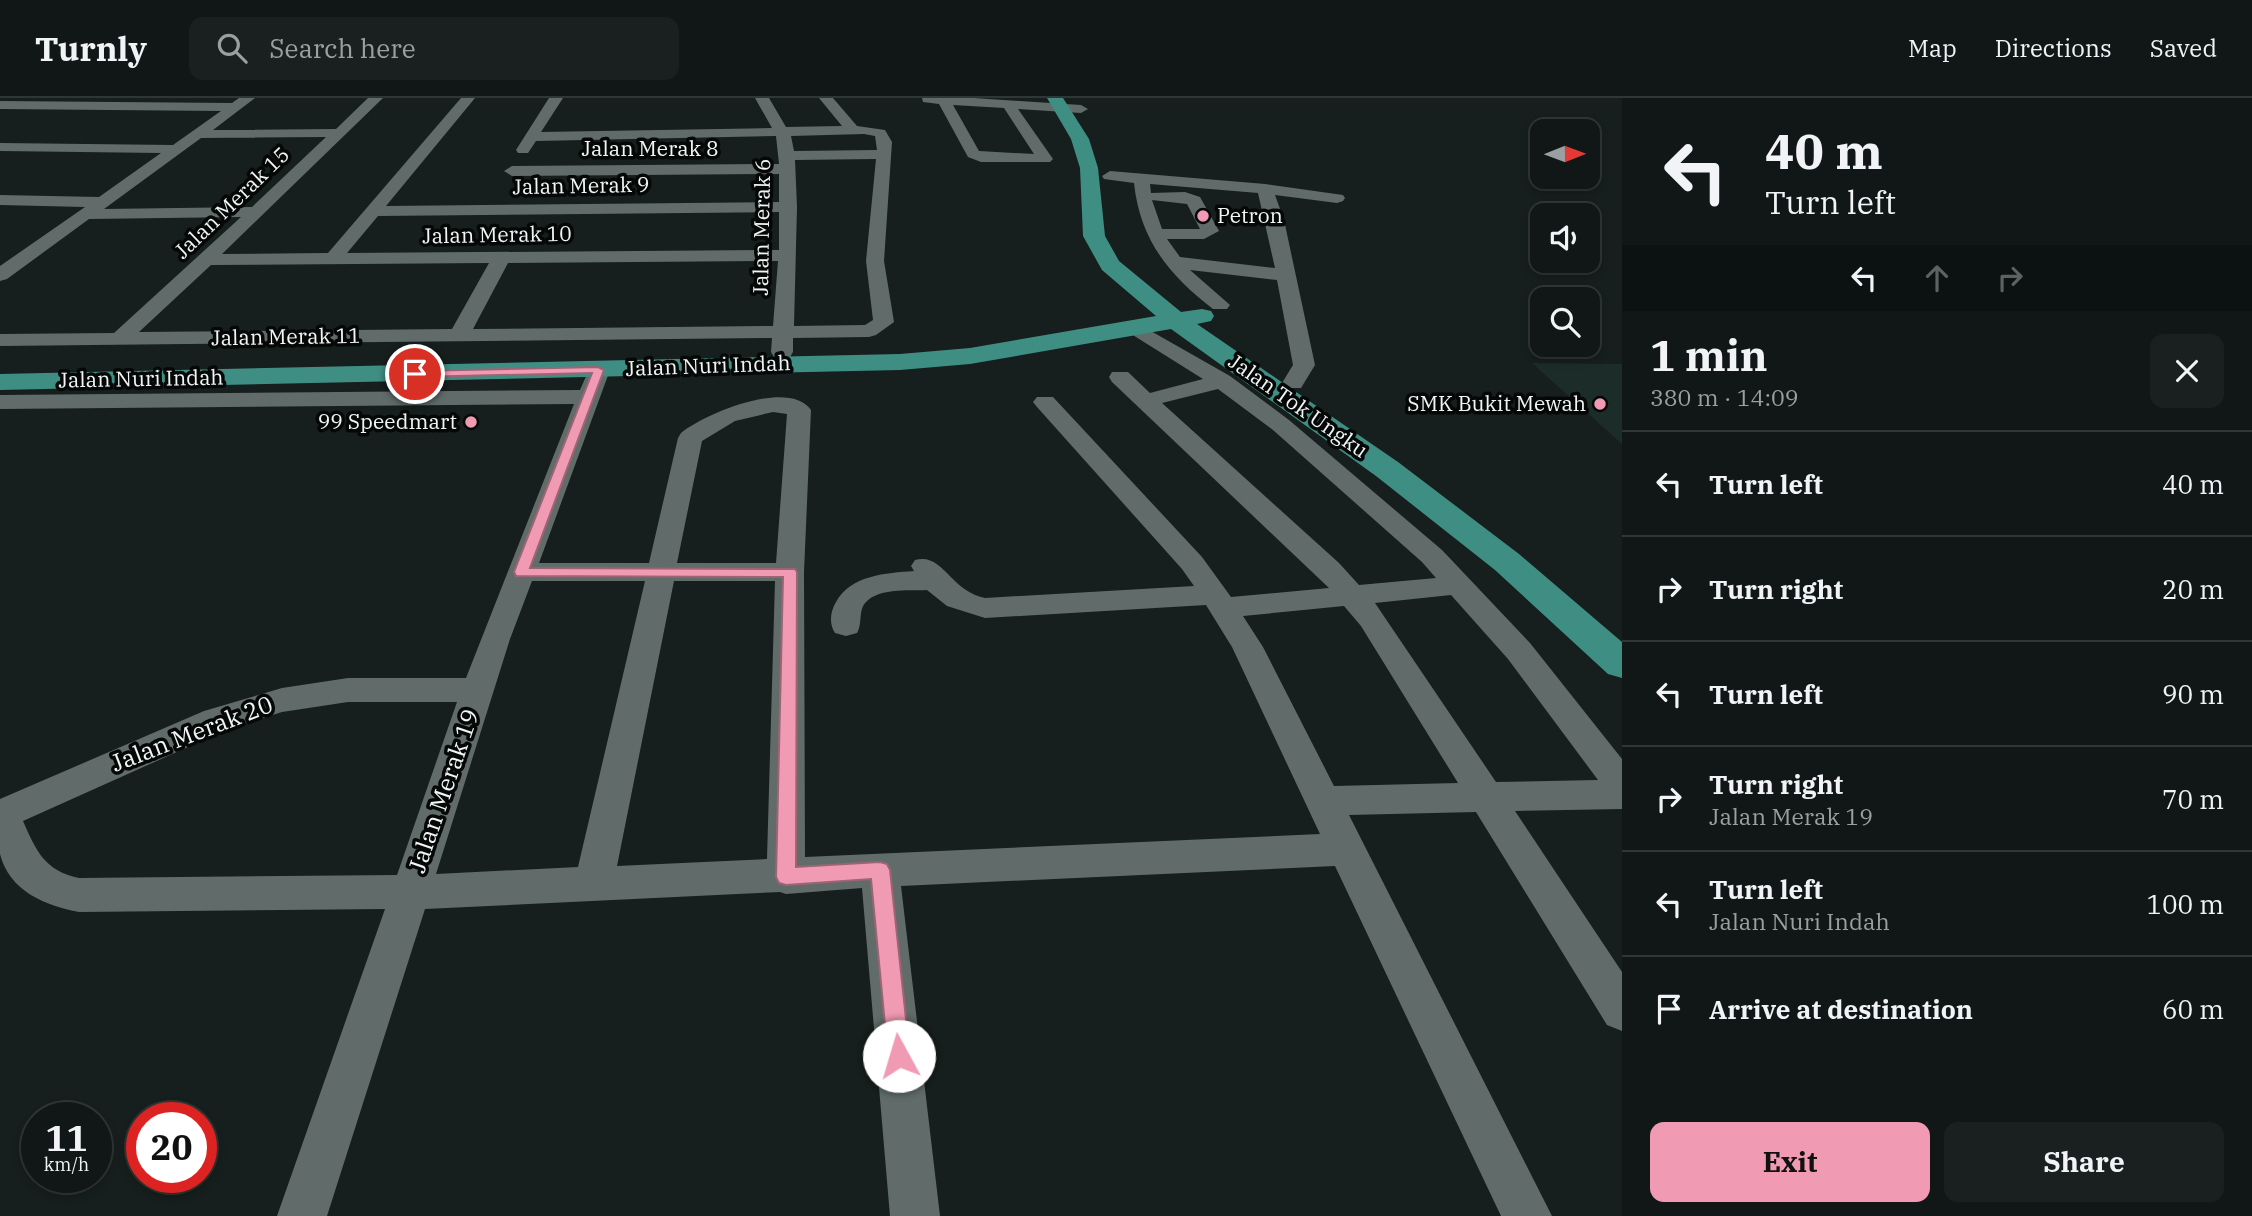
<!DOCTYPE html>
<meta charset="utf-8">
<style>
:root{--surface:#101716;--page:#19201f;--text:#f1f3f6;--muted:#9c9fa1;--line:#303635;--accent:#f19ab3}
body{margin:0;font-family:"IBM Plex Serif",serif;background:var(--page);color:var(--text);height:100vh;display:flex;flex-direction:column;font-size:26px;white-space:nowrap}
*{box-sizing:border-box;margin:0}
p{font-size:23px;color:var(--muted)}
.icon{flex:none;width:38px;height:38px;fill:none;stroke:currentColor;stroke-width:2;stroke-linecap:round;stroke-linejoin:round}
.map{position:relative;flex:1;overflow:hidden}
.panel{display:flex;flex-direction:column;background:var(--surface);width:630px}
.panel>*{flex:none}
.banner{background:#101716;color:var(--text);overflow:hidden}
.needle{width:46px;rotate:89deg}
.tools{position:absolute;left:1530px;top:21px;display:grid;gap:14px}
.tools a{display:grid;place-items:center;width:70px;height:70px;border-radius:14px;background:var(--surface);box-shadow:0 4px 10px #0003,0 0 0 2px var(--line);font-size:35px}
.speed{position:absolute;left:21px;top:1004px;display:flex;gap:14px;font-size:35px;font-weight:700;text-align:center}
.speed>*{display:grid;place-content:center;width:91px;height:91px;border-radius:50%;background:var(--surface);box-shadow:0 4px 10px #0003,0 0 0 2px var(--line);line-height:1}
.speed small{font-size:18px;font-weight:400}
.speed .limit{border:10px solid #d22;background:#fff;color:#111}
.pin{position:absolute;display:grid;place-items:center;width:60px;height:60px;color:#fff;margin:-30px;border:4px solid #fff;border-radius:50%;box-shadow:0 2px 7px #0007}
.me{position:absolute;width:77px;margin:-38px;rotate:354deg;stroke-linejoin:round;filter:drop-shadow(0 0 5px #0008)}
.turn{display:flex;align-items:center;gap:24px;height:147px;padding:0 28px;font-size:32px}
.turn .icon{width:91px;height:91px;stroke-width:2.5}
.turn b{display:block;font-size:49px;line-height:60px}
.lanes{display:flex;align-items:center;height:66px;padding:0 28px;background:#0003;justify-content:center;gap:35px;direction:ltr}
.lanes .off{opacity:.35}
.round{display:grid;place-items:center;flex:none;width:74px;height:74px;border-radius:14px;background:var(--page)}
.overview{display:flex;align-items:center;justify-content:space-between;height:119px;padding:0 28px}
h1{font-size:42px;font-weight:700;line-height:52px}
.cta{display:flex;gap:14px;margin-top:auto;padding:14px 28px}
.cta a{flex:1;height:80px;border-radius:14px;background:var(--accent);color:#111;font-size:28px;font-weight:700;line-height:80px;text-align:center}
.cta a+a{background:var(--page);color:var(--text)}
ul{padding:0;list-style:none}
li{display:flex;align-items:center;gap:21px;height:105px;padding:0 28px;border-top:2px solid var(--line)}
li div{flex:1}
li b{display:block;font-size:26px}
li em{font-style:normal}
header{display:flex;align-items:center;gap:42px;box-sizing:border-box;height:98px;padding:0 35px;background:var(--surface);border-bottom:2px solid var(--line)}
header strong{font-size:33px}
nav{display:flex;gap:38px;margin-inline-start:auto;font-size:24px}
.search{width:490px;height:63px;background:var(--page);display:flex;align-items:center;gap:18px;box-sizing:border-box;padding:0 24px;border-radius:14px;color:var(--muted);font-size:26px}
main{display:flex;flex:1;min-height:0}
.map>svg:first-child{display:block}
.built{fill:#1c2c29}
.lines{fill:none;stroke-linecap:round;stroke-linejoin:round}
.minor{fill:#616c6a;fill-rule:evenodd}
.major{fill:#3f8e83;fill-rule:evenodd}
.route{fill:#f19ab3;stroke:#9d6474;stroke-width:2}
.poi-dot{fill:#f19ab3;stroke:#050807;stroke-width:2.5}
.labels{text-anchor:middle;stroke-width:7;stroke-linejoin:round;paint-order:stroke}
.far-street-label{font-size:21px;fill:#f0f6f5;stroke:#050807}
.far-poi-label{font-size:21px;fill:#f0f6f5;stroke:#050807;text-anchor:end}
.street-label{font-size:24px;fill:#f0f6f5;stroke:#050807}
</style>
<header>
<strong>Turnly</strong>
<div class="search"><svg class="icon" aria-label="search" viewBox="0 0 24 24"><circle cx="10" cy="10" r="6"/><path d="M15 15l6 6"/></svg>Search here</div>
<nav><a>Map</a><a>Directions</a><a>Saved</a></nav>
</header>
<main>
<div class="map">
<svg width="1622" height="1118" viewBox="0 0 1622 1118">
<rect width="100%" height="100%" fill="#161f1d"/>
<path class="built" d="M1532 265 1622 266V346Z"/>
<g class="lines">
<g class="minor">
<path d="M239 0H255L213 32 336 31 368 0H383L222 156 328 155 461 0H475L386 108 779 104V76L512 78 504 73 512 68 779 66 776 38 536 43 528 55H518L516 52 549 0H563L541 34 772 30 755 0H769L786 29 842 28 819 0H833L857 28 885 32 892 44 884 163 894 224 876 237 869 239 793 240V254L790 259H774L771 254 772 240 0 248V236L114 235 241 119 89 121 7 181 0 183V168L85 109 0 107V97L99 99 161 55 0 53V45L173 47 221 13 0 11V3L232 5ZM864 36 875 38 877 52 794 53 791 38ZM326 39 252 109 104 111 201 40ZM876 61 866 163 873 222 865 227 794 228 797 109 795 62ZM779 114V152L347 155 378 118ZM778 163 773 228 473 231 508 165ZM489 165 452 231 139 234 211 167Z"/>
<path d="M922 0H974L1081 7 1088 11 1081 15 1018 11 1053 61 1050 64H981L968 59 939 6 923 4ZM953 7 1004 10 1034 56 979 53Z"/>
<path d="M1110 73 1265 86 1343 97 1345 100 1343 103 1337 105 1275 97 1284 122 1315 267 1301 290H1285L1282 285 1293 267 1277 182 1190 172 1230 207 1227 211H1213C1169 177 1140 142 1134 85L1104 81 1102 78ZM1150 86 1258 95 1275 170 1180 159 1167 141H1204L1219 133 1200 99 1185 94 1151 95ZM1152 102 1187 106 1200 131H1162Z"/>
<path d="M1135 224 1230 278 1289 322 1442 452 1530 545 1622 661V711L1515 713 1622 874V933L1607 927 1476 714 1349 717 1552 1118H1501L1335 768 901 788 940 1118H890L862 790 786 796 780 794 425 811 327 1118H277L385 811 79 814C46 808 9 793 0 756 0 739 0 718 0 701L204 613 282 590 348 580H466L574 306 0 311V297L580 292 591 267H607L610 272 539 465H649L678 340 681 335C704 316 789 280 811 312L804 474 805 759 1320 736 1232 549 1206 507 985 520 947 508 927 492C909 493 874 489 863 508 859 517 862 526 857 535L846 538 835 535C829 526 830 514 836 504 851 477 886 475 914 473L911 468 915 462C943 454 950 493 985 500L1194 488 1182 471 1037 309 1033 304 1037 299H1053L1202 459 1231 499 1329 490 1112 284 1109 279 1112 274H1128L1150 295 1203 281 1128 234 1125 230 1128 226ZM1218 291 1273 332 1422 464 1436 480 1359 487 1339 465 1162 305ZM773 314 787 316 776 465H677L702 343 735 323ZM532 483H645L578 769 436 776 510 541ZM674 483H775L767 761 617 768ZM1451 497 1508 561 1598 682 1496 684 1375 505ZM1344 508 1361 528 1458 685 1334 688 1263 549 1243 518ZM348 604H457L397 777 79 780C45 773 36 753 23 723L228 631 282 614Z"/>
</g>
<path class="major" d="M1047 0H1063L1089 41 1098 70 1105 138 1119 163 1181 214 1202 211 1211 213 1214 218 1211 223 1197 226 1398 364 1519 456 1622 544V580L1608 576 1495 472 1376 378 1171 231 970 266 900 272 0 292V276L900 256 970 250 1156 218 1102 172 1083 138 1080 70 1071 41Z"/>
</g>
<path class="route" d="M598 269 604 272 530 470 795 471 797 474 796 769 880 764 887 766 890 772 910 958 907 966 899 970 891 966 888 958 871 781 786 787 779 785 776 779 783 479 516 478 514 474 592 275 415 279 410 276 415 273Z"/>
<g class="poi-dot">
<circle cx="1203" cy="118" r="7"/>
<circle cx="1600" cy="306" r="7"/>
<circle cx="471" cy="324" r="7"/>
</g>
<g class="labels">
<g class="far-street-label">
<text x="650" y="58">Jalan Merak 8</text>
<text transform="translate(581 88) rotate(-1)" y="7">Jalan Merak 9</text>
<text transform="translate(232 105) rotate(-44)" y="7">Jalan Merak 15</text>
<text transform="translate(762 129) rotate(-89)" y="7">Jalan Merak 6</text>
<text transform="translate(497 137) rotate(-1)" y="7">Jalan Merak 10</text>
<text transform="translate(286 239) rotate(-1)" y="7">Jalan Merak 11</text>
<text transform="translate(708 268) rotate(-2)" y="7">Jalan Nuri Indah</text>
<text transform="translate(141 281) rotate(-1)" y="7">Jalan Nuri Indah</text>
<text transform="translate(1298 308) rotate(35)" y="7">Jalan Tok Ungku</text>
</g>
<g class="far-poi-label">
<text x="1217" y="125" text-anchor="start">Petron</text>
<text x="1586" y="313">SMK Bukit Mewah</text>
<text x="457" y="331">99 Speedmart</text>
</g>
<g class="street-label">
<text transform="translate(192 636) rotate(-21)" y="8">Jalan Merak 20</text>
<text transform="translate(444 693) rotate(-71)" y="8">Jalan Merak 19</text>
</g>
</g>
</svg>
<div class="tools">
<a><svg class="needle" viewBox="-14 -14 28 28"><path d="M0-13l5 13h-10z" fill="#e53935"/><path d="M0 13l5-13h-10z" fill="#9c9fa1"/></svg></a>
<a><svg class="icon" aria-label="sound" viewBox="0 0 24 24"><path d="M4 9h4l5-4v14l-5-4H4zM17 9q2 3 0 6"/></svg></a>
<a><svg class="icon" aria-label="search" viewBox="0 0 24 24"><circle cx="10" cy="10" r="6"/><path d="M15 15l6 6"/></svg></a>
</div>
<div class="speed"><div>11<small>km/h</small></div><div class="limit">20</div></div>
<div class="pin" style="left:415px;top:276px;background:#d93025"><svg class="icon" aria-label="arrive" viewBox="0 0 24 24"><path d="M6 21V4h12l-3 4 3 4H6"/></svg></div>
<svg class="me" style="left:899px;top:958px" viewBox="-20 -20 40 40"><circle r="19" fill="#fff"/><path d="M0-13L10 11 0 6-10 11z" fill="#f19ab3"/></svg>
</div>
<section class="panel">
<div class="banner">
<div class="turn"><svg class="icon" aria-label="left" viewBox="0 0 24 24"><path d="M17 20v-9H6M10 6l-5 5 5 5"/></svg><div><b>40 m</b>Turn left</div></div>
<div class="lanes"><svg class="icon" aria-label="left" viewBox="0 0 24 24"><path d="M17 20v-9H6M10 6l-5 5 5 5"/></svg><svg class="icon off" aria-label="ahead" viewBox="0 0 24 24"><path d="M12 20V5M6 11l6-6 6 6"/></svg><svg class="icon off" aria-label="right" viewBox="0 0 24 24"><path d="M7 20v-9h11M14 6l5 5-5 5"/></svg></div>
</div>
<div class="overview"><div><h1>1 min</h1><p>380 m · 14:09</p></div><a class="round"><svg class="icon" aria-label="close" viewBox="0 0 24 24"><path d="M6 6l12 12M18 6L6 18"/></svg></a></div>
<ul>
<li><svg class="icon" aria-label="left" viewBox="0 0 24 24"><path d="M17 20v-9H6M10 6l-5 5 5 5"/></svg><div><b>Turn left</b></div><em>40 m</em></li>
<li><svg class="icon" aria-label="right" viewBox="0 0 24 24"><path d="M7 20v-9h11M14 6l5 5-5 5"/></svg><div><b>Turn right</b></div><em>20 m</em></li>
<li><svg class="icon" aria-label="left" viewBox="0 0 24 24"><path d="M17 20v-9H6M10 6l-5 5 5 5"/></svg><div><b>Turn left</b></div><em>90 m</em></li>
<li><svg class="icon" aria-label="right" viewBox="0 0 24 24"><path d="M7 20v-9h11M14 6l5 5-5 5"/></svg><div><b>Turn right</b><p>Jalan Merak 19</p></div><em>70 m</em></li>
<li><svg class="icon" aria-label="left" viewBox="0 0 24 24"><path d="M17 20v-9H6M10 6l-5 5 5 5"/></svg><div><b>Turn left</b><p>Jalan Nuri Indah</p></div><em>100 m</em></li>
<li><svg class="icon" aria-label="arrive" viewBox="0 0 24 24"><path d="M6 21V4h12l-3 4 3 4H6"/></svg><div><b>Arrive at destination</b></div><em>60 m</em></li>
</ul>
<div class="cta"><a>Exit</a><a>Share</a></div>
</section>
</main>
